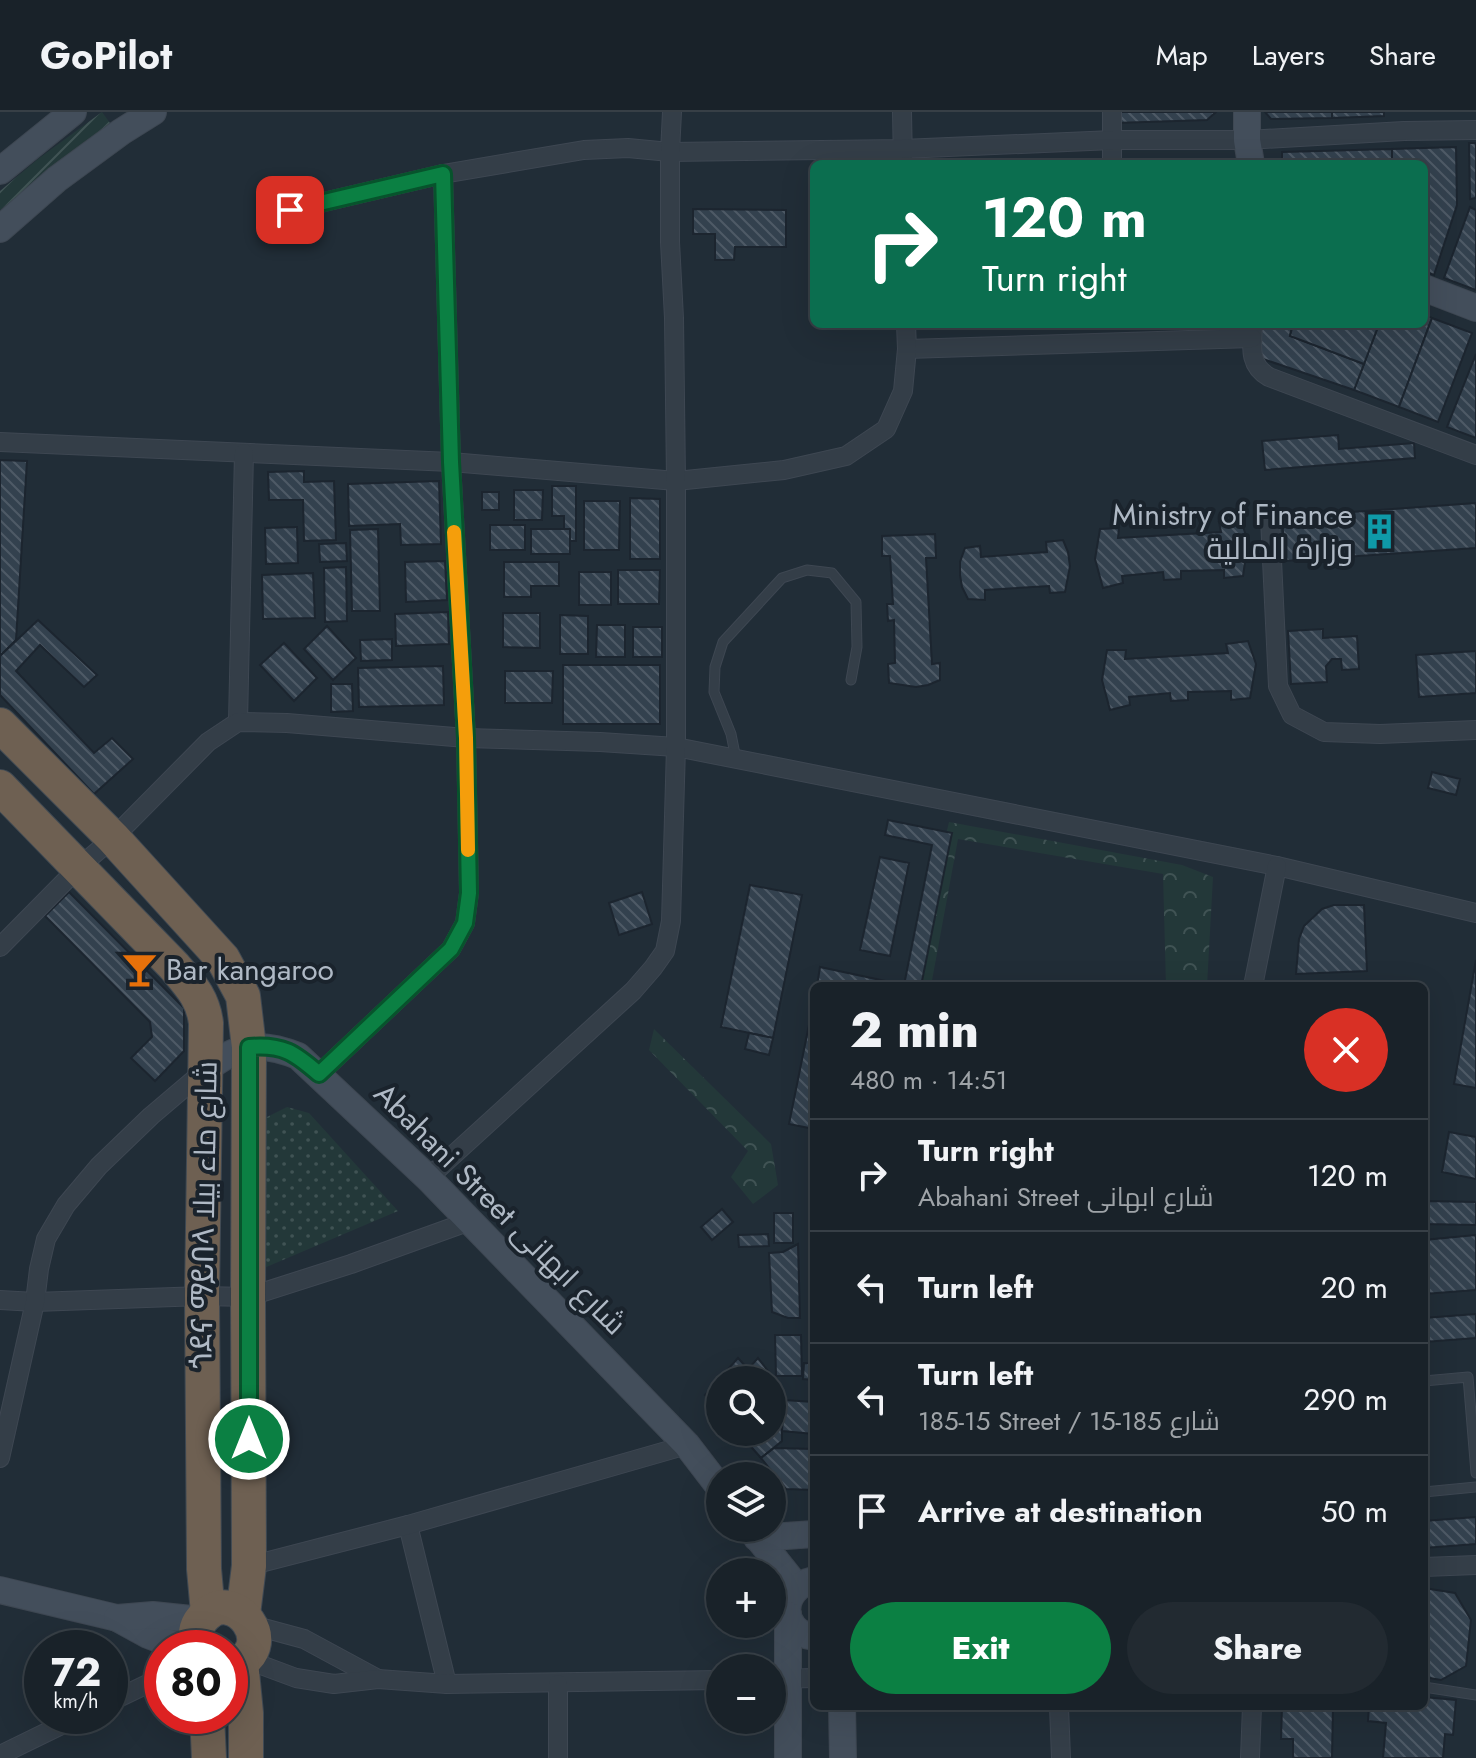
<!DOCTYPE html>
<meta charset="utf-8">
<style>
:root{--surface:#192229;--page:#222a31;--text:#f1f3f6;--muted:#9fa4a8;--line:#373f46;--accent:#0b8043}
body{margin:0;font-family:Jost,Cairo,"Noto Sans Ethiopic",sans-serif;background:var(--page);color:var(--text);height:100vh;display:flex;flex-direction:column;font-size:30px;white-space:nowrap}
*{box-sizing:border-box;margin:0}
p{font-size:26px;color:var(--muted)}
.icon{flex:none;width:44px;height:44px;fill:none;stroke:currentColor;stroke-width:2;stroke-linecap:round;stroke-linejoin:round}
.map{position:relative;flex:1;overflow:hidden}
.side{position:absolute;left:810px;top:870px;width:618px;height:728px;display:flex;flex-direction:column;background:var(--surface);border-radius:12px;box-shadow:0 8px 32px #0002,0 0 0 2px var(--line)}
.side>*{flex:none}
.hud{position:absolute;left:810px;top:48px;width:618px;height:168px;border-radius:12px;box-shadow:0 8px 32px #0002,0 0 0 2px var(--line);background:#0b6e4f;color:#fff;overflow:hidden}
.fabs{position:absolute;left:706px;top:1254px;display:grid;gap:16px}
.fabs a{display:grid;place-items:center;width:80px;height:80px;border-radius:50%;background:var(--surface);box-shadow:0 8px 32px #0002,0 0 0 2px var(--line);font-size:40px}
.speed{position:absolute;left:24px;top:1518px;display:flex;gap:16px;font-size:40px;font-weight:700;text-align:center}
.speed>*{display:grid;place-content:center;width:104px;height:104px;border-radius:50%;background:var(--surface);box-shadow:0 8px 32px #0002,0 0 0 2px var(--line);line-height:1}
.speed small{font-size:20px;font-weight:400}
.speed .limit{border:12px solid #d22;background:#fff;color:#111}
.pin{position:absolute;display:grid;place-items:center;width:68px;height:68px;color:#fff;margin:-34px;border-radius:16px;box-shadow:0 4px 12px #0006}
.me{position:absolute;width:88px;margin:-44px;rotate:0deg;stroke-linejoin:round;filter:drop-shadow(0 0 6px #0008)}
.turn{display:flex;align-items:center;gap:28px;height:168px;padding:0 40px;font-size:36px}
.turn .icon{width:104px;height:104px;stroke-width:2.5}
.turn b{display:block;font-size:56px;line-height:68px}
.round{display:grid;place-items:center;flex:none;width:84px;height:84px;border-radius:42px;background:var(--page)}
.headline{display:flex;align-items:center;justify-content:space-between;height:136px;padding:0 40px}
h1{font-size:48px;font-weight:800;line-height:60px}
.primary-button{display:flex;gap:16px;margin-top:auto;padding:16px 40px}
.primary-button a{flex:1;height:92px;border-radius:48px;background:var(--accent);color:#fff;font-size:32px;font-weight:800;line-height:92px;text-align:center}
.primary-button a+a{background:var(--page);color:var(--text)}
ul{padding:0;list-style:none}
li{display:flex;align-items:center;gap:24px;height:112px;padding:0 40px;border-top:2px solid var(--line)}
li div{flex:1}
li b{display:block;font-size:30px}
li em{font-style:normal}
header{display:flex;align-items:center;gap:48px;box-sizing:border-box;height:112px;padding:0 40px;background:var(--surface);border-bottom:2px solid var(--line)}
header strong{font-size:38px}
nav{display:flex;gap:44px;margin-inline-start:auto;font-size:28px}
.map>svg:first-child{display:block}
.forest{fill:url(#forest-crowns)}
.park{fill:url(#park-dots)}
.garden{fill:url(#garden-furrows)}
.building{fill:url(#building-back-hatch);stroke:#1c252f;stroke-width:2}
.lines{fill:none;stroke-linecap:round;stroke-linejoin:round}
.lane-casing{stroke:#3e4752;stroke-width:11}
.street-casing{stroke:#3e4752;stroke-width:20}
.secondary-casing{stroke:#3e4752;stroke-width:28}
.highway-casing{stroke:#3f4953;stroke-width:36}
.lane{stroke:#343e48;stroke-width:9}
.street{stroke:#343e48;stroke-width:18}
.secondary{stroke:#434e5b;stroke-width:26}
.highway{stroke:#6e6052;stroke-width:34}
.route-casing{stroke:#07532c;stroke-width:20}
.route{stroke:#0b8043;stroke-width:14}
.slow{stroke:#f59e0b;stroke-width:14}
.labels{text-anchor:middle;stroke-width:8;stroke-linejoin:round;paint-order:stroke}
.poi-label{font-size:30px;fill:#afb9c5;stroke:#1a232c;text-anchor:end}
.street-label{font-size:30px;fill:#afb9c5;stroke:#1a232c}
</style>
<header>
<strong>GoPilot</strong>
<nav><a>Map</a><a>Layers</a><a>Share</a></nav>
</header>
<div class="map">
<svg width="1476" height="1646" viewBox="0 0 1476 1646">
<defs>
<pattern id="forest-crowns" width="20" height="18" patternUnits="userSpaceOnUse" patternTransform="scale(2)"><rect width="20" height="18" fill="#233839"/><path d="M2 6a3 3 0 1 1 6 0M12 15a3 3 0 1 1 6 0" fill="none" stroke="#405354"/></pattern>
<pattern id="park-dots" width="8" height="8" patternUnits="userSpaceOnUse" patternTransform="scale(2)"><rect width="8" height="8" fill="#233839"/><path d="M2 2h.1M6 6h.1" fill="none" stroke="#405354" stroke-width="1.8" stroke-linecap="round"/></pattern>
<pattern id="garden-furrows" width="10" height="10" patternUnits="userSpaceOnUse" patternTransform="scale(2)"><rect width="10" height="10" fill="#233839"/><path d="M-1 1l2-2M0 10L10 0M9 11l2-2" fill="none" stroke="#405354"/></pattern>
<pattern id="building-back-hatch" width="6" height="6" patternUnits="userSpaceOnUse" patternTransform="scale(2)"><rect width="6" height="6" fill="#33414e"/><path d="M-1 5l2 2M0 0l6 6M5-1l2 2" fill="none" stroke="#4e5a66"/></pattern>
</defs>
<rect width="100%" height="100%" fill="#212d37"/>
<g class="forest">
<path d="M949 710 1182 753 1213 765 1207 874H1166L1163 762 958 727 931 874H910Z"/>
<path d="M654 917 771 1032 778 1073 753 1092 731 1065 748 1039 649 938Z"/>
</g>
<path class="park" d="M287 995 309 1001 398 1099 257 1159 263 1007Z"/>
<path class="garden" d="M102 0 110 11 0 98V79L38 47Z"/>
<g class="building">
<path d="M1115 0H1216L1207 8 1115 11Z"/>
<path d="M1265 0H1332V6L1271 7Z"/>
<path d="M1332 0H1384V4L1332 6Z"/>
<path d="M1469 31H1476V86L1470 87Z"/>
<path d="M1456 35 1457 93 1434 163 1424 159V52H1392V37Z"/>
<path d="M1392 37V52H1282V40Z"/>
<path d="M1470 95 1476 98V178L1444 166Z"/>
<path d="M693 97 786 98V135H735L734 148H715V122H693Z"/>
<path d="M1424 203 1432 206 1399 295 1354 278 1379 212H1424Z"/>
<path d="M1432 206 1472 221 1438 310 1399 295Z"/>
<rect x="1162" y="212" width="61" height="3"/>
<path d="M1260 212H1293L1290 224 1364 252 1354 278 1260 246Z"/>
<path d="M1293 212H1379L1364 252 1290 224Z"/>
<path d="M1476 242V326L1447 315Z"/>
<path d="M1338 323 1339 337 1414 331 1415 346 1265 358 1262 329Z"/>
<path d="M0 348 27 349 16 528 0 544Z"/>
<path d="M304 359V370L334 369 336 428 304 429 303 388H269L268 360Z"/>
<path d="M439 369 441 432 401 433 400 412 349 414 348 372Z"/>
<path d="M552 374H576V429H564V404H552Z"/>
<path d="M514 378H543L542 408H514Z"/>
<rect x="482" y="380" width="17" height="18"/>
<path d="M630 386 660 387V447H630Z"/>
<path d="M584 389H620L619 438H584Z"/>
<path d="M1476 391V436L1285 449 1282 405Z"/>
<path d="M1241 408 1248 430 1243 464 1224 466V458L1181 459V467L1164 468 1163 460 1122 464 1123 471 1103 476 1095 447 1100 417 1119 416 1118 426 1221 420 1219 410Z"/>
<rect x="490" y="413" width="35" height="25"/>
<path d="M297 415 298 451 266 452 265 416Z"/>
<path d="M378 417 380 499H352L350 418Z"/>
<rect x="531" y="417" width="39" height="25"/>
<path d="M935 422 936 446H926L932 552 940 551V568L928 573 916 575 889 571 888 552 895 551 894 508 888 509 887 492H893L890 444H882V424Z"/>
<path d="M1063 428 1068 440 1070 454 1065 480 1050 481 1049 474 985 478V488L968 487 962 475 960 463V450L965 436 980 434 981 445 1047 440 1046 430Z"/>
<path d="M346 431 347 449 320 450 319 432Z"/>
<path d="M445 449 447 488 406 490 405 450Z"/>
<path d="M504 450H559V474H531V485H504Z"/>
<path d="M346 455 347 509 325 510 324 456Z"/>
<path d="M618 458H660L659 492H618Z"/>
<rect x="579" y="460" width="32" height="33"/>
<path d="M313 461 315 506 263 507 262 463Z"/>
<path d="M448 500 449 532 396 534 395 502Z"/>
<path d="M503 501H540V536L503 535Z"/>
<path d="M560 503 588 504V542H560Z"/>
<path d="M38 508 97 563 84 575 40 533 16 559 94 641 112 626 133 647 94 682 0 583V544Z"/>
<path d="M597 513H625V545H596Z"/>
<path d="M327 514 356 546 333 568 304 537Z"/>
<rect x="633" y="515" width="29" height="30"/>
<path d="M1323 517V526L1357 524 1359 557 1342 558 1341 547H1332L1326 554 1327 570 1291 572 1288 519Z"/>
<path d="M392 527V548L361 549 360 528Z"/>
<path d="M1248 529 1256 552 1250 586 1231 588V579L1188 580V588L1171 589 1170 581 1129 585 1130 593 1110 598 1102 568 1107 538H1126L1125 547 1228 541 1226 532Z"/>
<path d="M284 531 317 566 294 589 260 553Z"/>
<path d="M1476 539V581L1419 585 1416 543Z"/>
<rect x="563" y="553" width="97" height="59"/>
<path d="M443 554 444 593 359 595 358 556Z"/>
<path d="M505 559H553L552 591H505Z"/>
<path d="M331 572H352L353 599 331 600Z"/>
<path d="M1432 660 1460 667 1456 683 1428 676Z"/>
<path d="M888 708 952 721 921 874H817L820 855 904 873 932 733 885 723Z"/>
<path d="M880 745 909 751 890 844 860 838Z"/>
<path d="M750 773 802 783 773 926 721 915Z"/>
<path d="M69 780 184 896V939L155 969 131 946 152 925 150 910 45 804Z"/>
<path d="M642 780 652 812 619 823 609 791Z"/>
<path d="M1334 793H1364L1367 859 1296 862 1299 827 1304 814 1322 797Z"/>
<path d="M1476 848V976L1454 972Z"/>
<path d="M814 888V1017L789 1012Z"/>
<path d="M749 921 773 926 769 943 745 937Z"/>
<path d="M1449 1020 1476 1025V1067L1442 1060Z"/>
<path d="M1424 1089 1476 1090V1113L1424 1112Z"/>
<path d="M722 1097 733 1110 712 1128 701 1115Z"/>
<rect x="774" y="1101" width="19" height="30"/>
<path d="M768 1122 769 1134 739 1135 738 1123Z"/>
<path d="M1476 1123V1178L1424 1182V1128Z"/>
<path d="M798 1132 800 1206H788L772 1200 769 1141 783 1140Z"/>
<path d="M1476 1202V1226L1424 1230V1206Z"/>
<path d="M775 1223H801L802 1264H776Z"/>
<path d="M738 1246 748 1257 758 1246 781 1276 782 1329 761 1346 738 1320H772V1268H720V1300L705 1283Z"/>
<path d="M804 1251 814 1252V1268L803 1267Z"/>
<path d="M784 1288 814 1290V1322L782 1319Z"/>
<path d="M774 1336 814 1337V1378L786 1377 761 1346Z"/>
<path d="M1476 1405V1432L1424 1436V1409Z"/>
<path d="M1424 1476 1455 1481 1471 1508 1466 1554 1441 1568 1424 1565Z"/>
<path d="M1424 1585 1456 1588 1453 1623 1445 1622 1443 1646H1383L1386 1611 1368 1609 1369 1594H1424Z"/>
<path d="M1282 1594H1333L1332 1646H1293V1627H1281Z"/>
</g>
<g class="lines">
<defs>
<g id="lane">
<path d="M736 647 731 622 714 580 715 555 723 530 782 466 807 458 832 461 856 490 857 535 851 568"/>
<path d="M1424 1269 1468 1265 1476 1361"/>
<path d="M1424 1380 1476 1375"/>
<path d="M1424 1575 1476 1583"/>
</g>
<g id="street">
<path d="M902 0 903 52"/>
<path d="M1112 0V52"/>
<path d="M290 98 443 62 584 38 628 36 670 40 902 37 1113 28H1247L1404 19 1476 18"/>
<path d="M1253 212C1252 234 1248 253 1269 265L1476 343"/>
<path d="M907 237 1252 226"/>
<path d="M0 330 451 350 676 369 784 358 846 344 886 317 903 279 907 237 906 212"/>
<path d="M1270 406 1278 574 1292 603 1324 620 1380 622 1476 618"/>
<path d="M238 610 244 341"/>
<path d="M0 835 78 756 113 726 208 630 238 610 287 611 466 626 600 630 676 635 1277 754 1476 801"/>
<path d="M1253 874 1277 754"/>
<path d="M319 962 451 837 465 811 469 781 466 626 451 350 443 62"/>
<path d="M428 1066 633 879 653 856 665 839 671 809 676 635V369L674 206 670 130V40L672 0"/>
<path d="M0 1188 35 1190 202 1184 248 1185 351 1152 470 1109"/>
<path d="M0 1346 35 1190 39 1157 46 1127 66 1093 99 1054 151 1004 204 959"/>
<path d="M408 1413 447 1572"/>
<path d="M249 1454 408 1413 687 1333"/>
<path d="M1424 1455 1476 1453"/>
<path d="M252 1513 304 1527 378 1567"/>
<path d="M245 1547 296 1566 334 1572 378 1567 447 1572 720 1568"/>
<path d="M772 1567 814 1566"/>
<path d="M558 1572V1646"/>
<path d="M110 1590 162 1565"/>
<path d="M1059 1594 1061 1646"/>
<path d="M0 1643 80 1604"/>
<path d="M1250 1646 1252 1594"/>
</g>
<g id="secondary">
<path d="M1247 0V28L1251 52"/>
<path d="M0 59 73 0"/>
<path d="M0 117 57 67 121 20 153 0"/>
<path d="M1424 176 1476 196"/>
<path d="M204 959C237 933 259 928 298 944L428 1066 687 1333 720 1376"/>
<path d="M750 1416 797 1475"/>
<path d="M757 1426 814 1422"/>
<path d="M814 1468C779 1476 778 1520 814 1525"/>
<path d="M0 1478 117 1506 148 1523 182 1536"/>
<path d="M788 1503V1646"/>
<path d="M117 1506 153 1503 201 1508"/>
<path d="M842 1594 843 1646"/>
</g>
<g id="highway">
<path d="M0 613 113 726 223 847 243 884 249 935 248 1185 249 1454 243 1502"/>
<path d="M0 675 174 854C190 873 203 886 206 911L202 1184 204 1457 208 1501"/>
<path d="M198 1536C194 1526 195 1515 202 1507 233 1468 285 1538 230 1554"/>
<path d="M241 1550 246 1601V1646"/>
<path d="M207 1604 209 1646"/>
</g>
</defs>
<use href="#lane" class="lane-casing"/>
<use href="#street" class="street-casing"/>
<use href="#secondary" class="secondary-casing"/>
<use href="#highway" class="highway-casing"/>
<use href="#lane" class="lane"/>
<use href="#street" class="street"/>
<use href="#secondary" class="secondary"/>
<use href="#highway" class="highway"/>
</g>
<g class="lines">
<defs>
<path id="route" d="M249 1327V935C283 932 295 941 319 962L451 837 465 811 469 781 466 626 451 350 443 62 290 98"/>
</defs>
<use href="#route" class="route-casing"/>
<use href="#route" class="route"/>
<path class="slow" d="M454 420 466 626 468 738"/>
</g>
<defs>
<symbol id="building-bare" viewBox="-9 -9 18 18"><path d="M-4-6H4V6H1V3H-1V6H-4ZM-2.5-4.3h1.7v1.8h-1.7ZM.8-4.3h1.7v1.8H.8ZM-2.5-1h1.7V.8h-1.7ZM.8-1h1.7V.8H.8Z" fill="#0f9aa8" stroke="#1a232c" stroke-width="2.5" paint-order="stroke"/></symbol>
<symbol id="bar-bare" viewBox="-9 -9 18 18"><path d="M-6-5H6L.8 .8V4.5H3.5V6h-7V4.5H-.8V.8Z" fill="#e8710a" stroke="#1a232c" stroke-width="2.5" paint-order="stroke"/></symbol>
</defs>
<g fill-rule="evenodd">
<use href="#building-bare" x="1354" y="394" width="51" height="51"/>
<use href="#bar-bare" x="114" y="832" width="51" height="51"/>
</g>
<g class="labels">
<g class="poi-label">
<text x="1353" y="413">Ministry of Finance<tspan x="1353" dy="34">وزارة المالية</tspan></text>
<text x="166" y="868" text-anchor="start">Bar kangaroo</text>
</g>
<g class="street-label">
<text transform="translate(500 1097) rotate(45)" y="10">Abahani Street شارع ابهانى</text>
<text transform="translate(204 1103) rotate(-89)" y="10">ጎደና ማይበላ شارع ماء بيلا</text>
</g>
</g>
</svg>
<div class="fabs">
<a><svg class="icon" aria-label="search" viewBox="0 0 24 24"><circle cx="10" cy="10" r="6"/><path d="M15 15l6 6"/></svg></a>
<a><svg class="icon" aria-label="layers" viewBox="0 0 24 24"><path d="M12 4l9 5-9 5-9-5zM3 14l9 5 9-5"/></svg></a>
<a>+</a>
<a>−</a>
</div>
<div class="speed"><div>72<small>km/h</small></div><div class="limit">80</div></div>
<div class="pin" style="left:290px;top:98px;background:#d93025"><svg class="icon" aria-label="arrive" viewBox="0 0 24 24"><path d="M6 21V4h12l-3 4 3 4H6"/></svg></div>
<svg class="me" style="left:249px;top:1327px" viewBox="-20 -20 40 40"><circle r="17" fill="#0b8043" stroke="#fff" stroke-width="3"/><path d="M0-11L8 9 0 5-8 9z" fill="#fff"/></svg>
<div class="hud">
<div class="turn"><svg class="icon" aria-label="right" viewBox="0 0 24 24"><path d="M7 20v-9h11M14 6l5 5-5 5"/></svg><div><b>120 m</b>Turn right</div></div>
</div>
<section class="side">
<div class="headline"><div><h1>2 min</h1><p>480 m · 14:51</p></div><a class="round" style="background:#d93025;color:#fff"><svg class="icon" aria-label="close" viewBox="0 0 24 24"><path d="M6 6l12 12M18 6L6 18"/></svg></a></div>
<ul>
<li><svg class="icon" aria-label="right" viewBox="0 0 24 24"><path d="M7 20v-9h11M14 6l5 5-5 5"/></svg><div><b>Turn right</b><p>Abahani Street شارع ابهانى</p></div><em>120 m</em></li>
<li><svg class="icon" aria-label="left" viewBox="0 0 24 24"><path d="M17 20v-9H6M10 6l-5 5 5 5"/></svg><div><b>Turn left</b></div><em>20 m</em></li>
<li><svg class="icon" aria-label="left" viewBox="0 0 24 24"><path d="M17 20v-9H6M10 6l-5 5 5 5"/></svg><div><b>Turn left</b><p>185-15 Street / شارع 185-15</p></div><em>290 m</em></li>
<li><svg class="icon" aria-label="arrive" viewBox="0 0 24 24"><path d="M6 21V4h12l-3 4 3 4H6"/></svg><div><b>Arrive at destination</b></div><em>50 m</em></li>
</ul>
<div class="primary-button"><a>Exit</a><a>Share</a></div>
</section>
</div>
